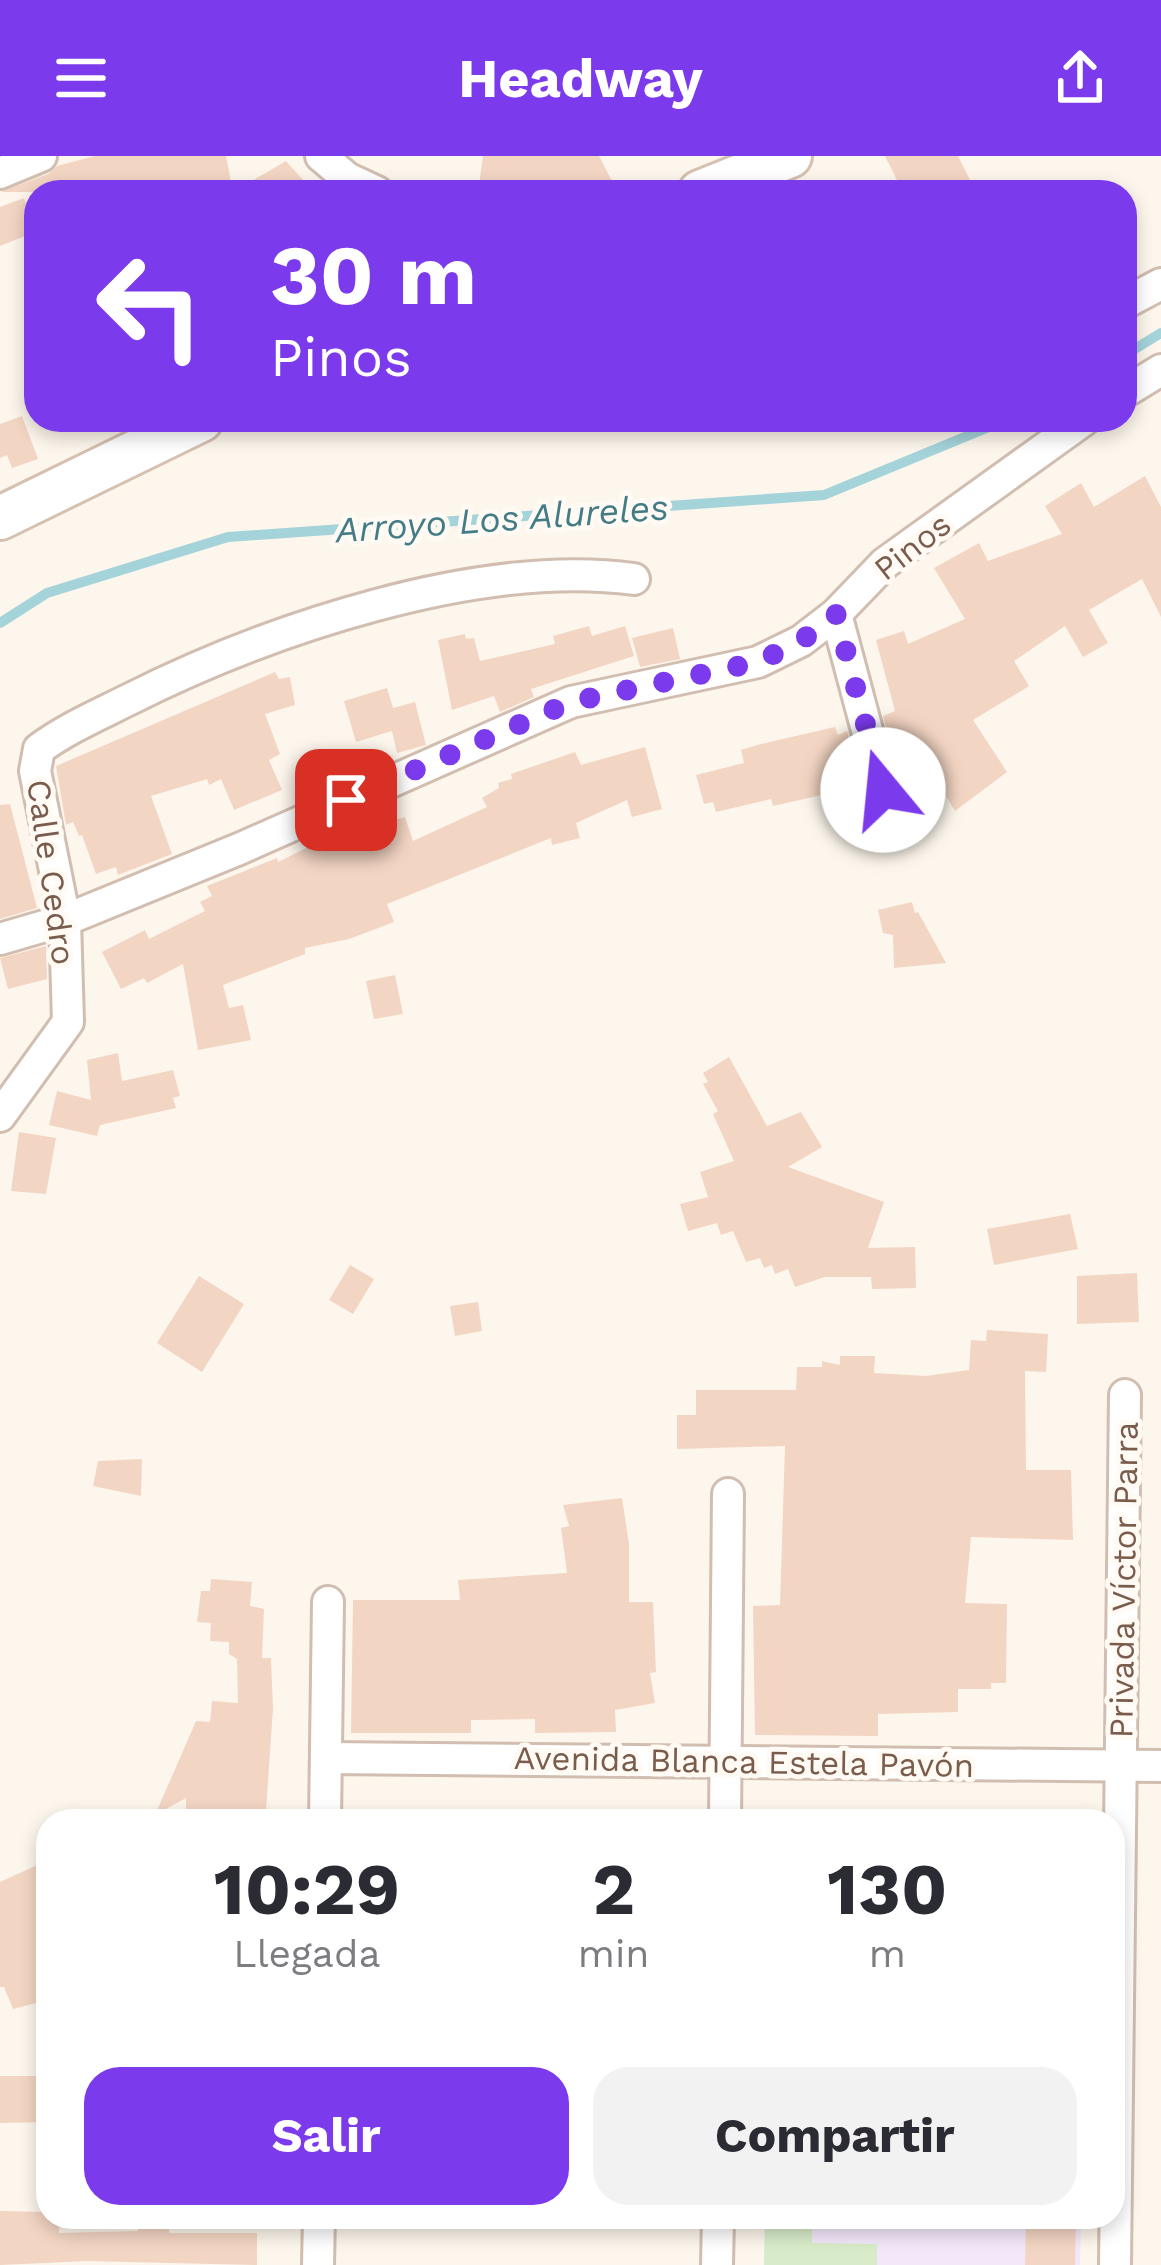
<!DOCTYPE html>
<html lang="es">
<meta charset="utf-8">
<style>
:root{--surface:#fff;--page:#f2f2f3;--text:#2b2b33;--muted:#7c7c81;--accent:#7c3aed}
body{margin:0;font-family:"Work Sans",sans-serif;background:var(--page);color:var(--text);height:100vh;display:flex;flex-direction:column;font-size:45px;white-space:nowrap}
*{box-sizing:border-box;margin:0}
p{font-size:39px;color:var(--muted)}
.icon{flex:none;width:66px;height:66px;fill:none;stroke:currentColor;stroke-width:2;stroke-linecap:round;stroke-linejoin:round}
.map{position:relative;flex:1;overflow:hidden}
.side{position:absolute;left:36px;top:1653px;width:1089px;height:420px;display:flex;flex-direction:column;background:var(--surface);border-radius:36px;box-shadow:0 6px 18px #0003}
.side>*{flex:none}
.guide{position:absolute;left:24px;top:24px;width:1113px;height:252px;border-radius:36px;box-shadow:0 6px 18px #0003;background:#7c3aed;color:#fff;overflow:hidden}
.pin{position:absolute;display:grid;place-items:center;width:102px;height:102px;color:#fff;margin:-51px;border-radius:24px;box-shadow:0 6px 18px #0006}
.me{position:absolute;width:132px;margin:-66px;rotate:343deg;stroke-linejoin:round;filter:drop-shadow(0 0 9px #0008)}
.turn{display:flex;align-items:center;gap:42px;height:252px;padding:0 48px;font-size:54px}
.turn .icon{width:156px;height:156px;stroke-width:2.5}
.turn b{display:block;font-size:84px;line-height:102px}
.eta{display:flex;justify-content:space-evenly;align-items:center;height:204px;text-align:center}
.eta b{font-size:72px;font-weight:700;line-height:84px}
.action{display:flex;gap:24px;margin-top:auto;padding:24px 48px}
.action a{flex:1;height:138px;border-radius:36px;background:var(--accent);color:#fff;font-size:48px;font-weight:700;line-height:138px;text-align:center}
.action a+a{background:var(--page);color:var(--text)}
header{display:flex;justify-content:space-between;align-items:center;height:156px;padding:0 48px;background:var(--accent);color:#fff;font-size:54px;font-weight:700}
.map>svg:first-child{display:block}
.education{fill:#f3e8fa}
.green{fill:#d8ecc9}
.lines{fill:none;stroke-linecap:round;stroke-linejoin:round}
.stream{stroke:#a5d3da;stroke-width:10}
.building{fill:#f3d5c3}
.street-casing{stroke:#d1beb0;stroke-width:36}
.secondary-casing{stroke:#d6c0b0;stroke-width:48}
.street{stroke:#fff;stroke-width:30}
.secondary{stroke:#fff;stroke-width:42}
.route{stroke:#7c3aed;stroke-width:21;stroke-dasharray:0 37.8}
.labels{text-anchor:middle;stroke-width:10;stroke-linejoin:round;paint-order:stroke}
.street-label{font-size:33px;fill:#7a5c4d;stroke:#fffaf3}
.water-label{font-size:36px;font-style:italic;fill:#437c86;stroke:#fffaf3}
</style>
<header><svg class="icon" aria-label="menu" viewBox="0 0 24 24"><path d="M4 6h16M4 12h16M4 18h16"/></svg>Headway<svg class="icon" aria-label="share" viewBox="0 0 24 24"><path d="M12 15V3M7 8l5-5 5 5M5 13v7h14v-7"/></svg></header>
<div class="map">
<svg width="1161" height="2109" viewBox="0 0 1161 2109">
<rect width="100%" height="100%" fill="#fdf6ec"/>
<path class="education" d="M765 2061H1081L1080 2109H764Z"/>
<g class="green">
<path d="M771 1658 1087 1663V1665H770Z"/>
<path d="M765 2063 812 2065V2087L877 2088V2109H764Z"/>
</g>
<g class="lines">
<g class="stream">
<path d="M1125 199 1161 177"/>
<path d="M0 467 47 437 228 381 824 339 1006 264"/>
</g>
</g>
<g class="building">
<path d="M95 0H226L233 36 286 5 314 36H1L48 18 57 10Z"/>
<path d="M483 0H599L613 27 593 36H478Z"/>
<path d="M885 0H958L976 36H903Z"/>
<path d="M24 42 35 76 0 90V51Z"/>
<path d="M22 260 38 303 12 312 7 299 0 302V268Z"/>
<path d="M1145 320 1161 351V461L1142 423 1089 454 1108 487 1083 501 1065 470 1014 505 1029 530 973 564 1007 616 955 655 915 588 894 599 883 560 895 555 876 484 904 475 908 488 965 463 934 412 979 387 988 405 1062 378 1045 350 1081 327 1094 351Z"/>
<path d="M589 470 592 480 625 470 634 500 531 533 534 541 500 556 494 540 452 554 438 484 465 478 466 483 474 482 480 505 555 488 553 480Z"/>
<path d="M673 472 680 503 640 511 632 482Z"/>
<path d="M275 516 279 523 290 521 295 549 265 558 280 598 269 604 282 634 234 654 221 623 209 629 207 623 151 640 172 698 118 719 116 711 96 718 82 679 79 680 73 666 66 669 56 610Z"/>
<path d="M387 532 393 552 415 546 426 589 397 597 392 575 356 586 344 545Z"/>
<path d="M835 571 838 579 847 575 858 616 839 624 844 634 773 650 771 643 716 656 713 646 704 648 696 619 744 607 741 594 757 589Z"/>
<path d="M645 591 662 653 632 661 627 644 576 667 580 682 552 689 551 682 387 748 394 766 349 783 305 792V798L223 829 229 852 243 849 251 884 198 894 183 808 147 827 144 822 121 833 102 796 145 774 149 783 205 755 200 746 212 740 207 730 277 702 278 706 355 668 357 675 405 661 413 685 487 651 482 642 499 632 498 627 512 623 511 618 575 596 581 609Z"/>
<path d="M10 648 37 752 0 763V649Z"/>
<path d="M912 746 915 757 918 756 946 807 894 812 893 779 883 777 878 754Z"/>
<path d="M46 790 47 823 8 833 0 802Z"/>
<path d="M395 819 403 858 374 863 366 825Z"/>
<path d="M118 897 122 925 173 914 180 940 173 942 176 952 100 969 97 980 49 969 57 935 91 944 87 904Z"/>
<path d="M729 901 767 970 801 956 822 991 788 1011 884 1046 868 1092 915 1091 916 1132 872 1133 871 1121H825L795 1131 788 1113 775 1118 772 1109 764 1112 760 1102 746 1106 733 1075 721 1079 717 1067 688 1075 680 1048 708 1041 700 1016 734 1005 713 958 718 955 703 928 708 926 703 917Z"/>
<path d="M19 976 56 982 46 1038 11 1035Z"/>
<path d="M1070 1058 1078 1093 994 1109 987 1073Z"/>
<path d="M350 1109 374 1123 353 1158 329 1144Z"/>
<path d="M1137 1117 1139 1166 1077 1168V1120Z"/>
<path d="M199 1120 244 1148 202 1216 157 1187Z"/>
<path d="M478 1146 482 1175 455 1180 450 1150Z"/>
<path d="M987 1174 1048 1178 1046 1216 1025 1215 1026 1314H1071L1073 1384 971 1381 965 1447 1007 1448 1006 1527H991V1533H958V1556L878 1558V1580L755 1579 753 1450 780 1449 785 1290 677 1293V1259H696V1234H796L797 1211H822V1205L840 1209V1200H875L874 1217 926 1220 969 1214 971 1184 986 1185Z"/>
<path d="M142 1303 141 1340 93 1330 98 1305Z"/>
<path d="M622 1342 629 1388V1446H653L656 1516 650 1517 655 1547 615 1554 616 1576 535 1577V1563L471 1564V1577H351L353 1444H460L458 1424 567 1417 561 1372 569 1370 563 1349Z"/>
<path d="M211 1423 252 1426 250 1450 264 1453 262 1502H271L273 1552 266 1655H258V1665H186V1642L155 1659 196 1565 210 1566 212 1545 238 1547 237 1503 229 1498V1486L210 1485 211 1467 197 1466 201 1435H210Z"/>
<path d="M48 1704V1844L13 1853 4 1831H0V1726Z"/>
<path d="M0 1920H48V1966L0 1967Z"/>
<path d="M0 2055 48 2056V2061H60L59 2077 138 2075V2062L170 2063 169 2077H257V2109L86 2105 0 2109Z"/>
<path d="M1026 2061H1076L1075 2109H1025Z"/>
</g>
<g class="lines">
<defs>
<g id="street">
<path d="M321 0 347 22 377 36"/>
<path d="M0 17 41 0"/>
<path d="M1125 147 1161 128"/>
<path d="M1125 236 1161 214"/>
<path d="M836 458 883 634"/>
<path d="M0 783 65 764 239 693 571 546 758 506 801 485 836 458 885 407 1084 264"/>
<path d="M0 960 68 866 65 764 35 615 39 593C66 573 98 559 128 544 267 474 479 402 634 423"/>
<path d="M326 1602 1161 1610"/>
<path d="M325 1665 328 1446"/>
<path d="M725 1665 728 1338"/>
<path d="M318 2109 319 2061"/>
<path d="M717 2109 718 2061"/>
<path d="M1115 2109 1125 1239"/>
</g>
<g id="secondary">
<path d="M700 36 790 0"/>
<path d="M0 362 201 264"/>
</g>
</defs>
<use href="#street" class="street-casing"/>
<use href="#secondary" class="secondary-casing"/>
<use href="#street" class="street"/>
<use href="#secondary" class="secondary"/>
</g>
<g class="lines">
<path class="route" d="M346 644 571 546 758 506 801 485 836 458 883 634"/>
</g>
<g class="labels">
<g class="street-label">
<text transform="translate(912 390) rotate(-38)" y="12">Pinos</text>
<text transform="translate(52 716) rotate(82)" y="12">Calle Cedro</text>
<text transform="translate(1123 1424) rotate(-89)" y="12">Privada Víctor Parra</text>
<text transform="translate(744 1605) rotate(1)" y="12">Avenida Blanca Estela Pavón</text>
</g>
<g class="water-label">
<text transform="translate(502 362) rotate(-4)" y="13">Arroyo Los Alureles</text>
</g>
</g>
</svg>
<div class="pin" style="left:346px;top:644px;background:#d93025"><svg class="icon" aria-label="arrive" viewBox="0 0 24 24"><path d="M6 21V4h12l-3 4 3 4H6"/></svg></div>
<svg class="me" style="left:883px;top:634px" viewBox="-20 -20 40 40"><circle r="19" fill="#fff"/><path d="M0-13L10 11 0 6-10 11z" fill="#7c3aed"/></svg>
<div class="guide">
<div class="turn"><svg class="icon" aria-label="left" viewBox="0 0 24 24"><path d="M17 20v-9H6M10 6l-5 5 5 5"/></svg><div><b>30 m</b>Pinos</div></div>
</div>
<section class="side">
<div class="eta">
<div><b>10:29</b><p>Llegada</p></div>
<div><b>2</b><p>min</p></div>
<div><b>130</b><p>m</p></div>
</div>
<div class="action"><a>Salir</a><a>Compartir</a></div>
</section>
</div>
